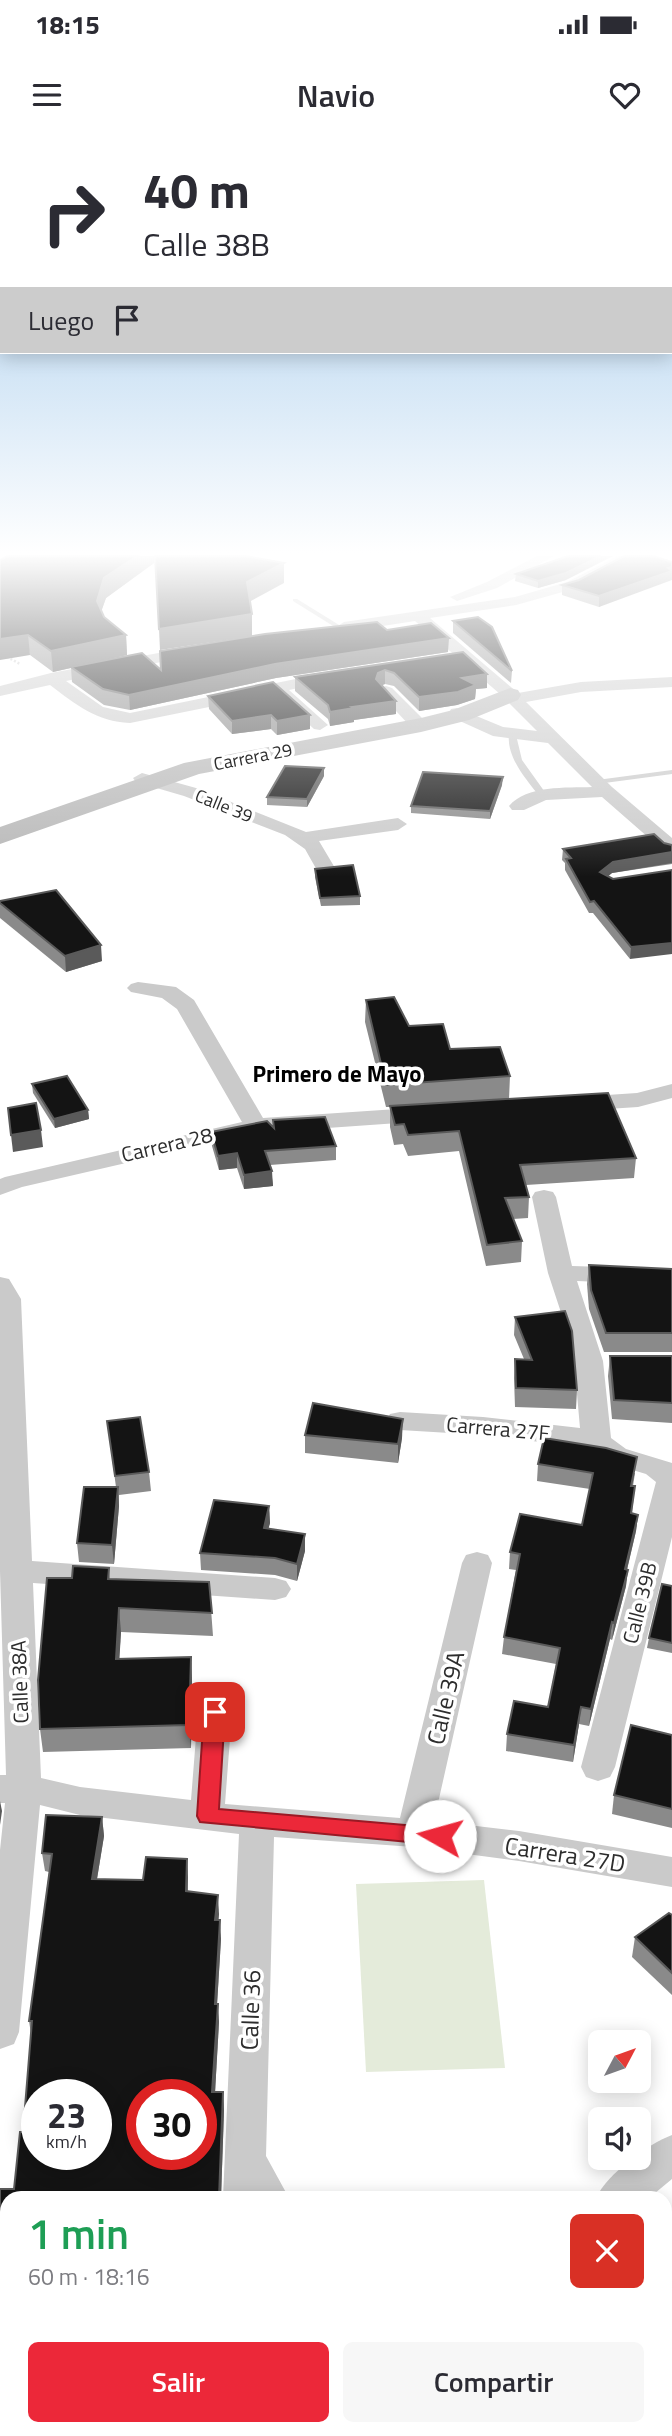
<!DOCTYPE html>
<html lang="es">
<meta charset="utf-8">
<style>
:root{--surface:#fff;--page:#f7f7f7;--text:#2b2b33;--muted:#7c7c81;--accent:#ec2839}
body{margin:0;font-family:"Titillium Web",sans-serif;background:var(--page);color:var(--text);height:100vh;display:flex;flex-direction:column;font-size:26px;white-space:nowrap}
*{box-sizing:border-box;margin:0}
p{font-size:23px;color:var(--muted)}
.icon{flex:none;width:38px;height:38px;fill:none;stroke:currentColor;stroke-width:2;stroke-linecap:round;stroke-linejoin:round}
.map{position:relative;flex:1;overflow:hidden}
.sheet{position:absolute;left:0px;top:2051px;width:672px;height:245px;display:flex;flex-direction:column;background:var(--surface);border-radius:21px 21px 0 0;box-shadow:0 4px 18px #0003}
.sheet>*{flex:none}
.top-card{position:absolute;left:0px;top:0px;width:672px;height:214px;box-shadow:0 4px 18px #0003;background:#fff;color:var(--text);overflow:hidden}
.needle{width:46px;rotate:49deg}
.tools{position:absolute;left:588px;top:1890px;display:grid;gap:14px}
.tools a{display:grid;place-items:center;width:63px;height:63px;border-radius:10px;background:var(--surface);box-shadow:0 4px 18px #0003;font-size:35px}
.speed{position:absolute;left:21px;top:1939px;display:flex;gap:14px;font-size:35px;font-weight:700;text-align:center}
.speed>*{display:grid;place-content:center;width:91px;height:91px;border-radius:50%;background:var(--surface);box-shadow:0 4px 18px #0003;line-height:1}
.speed small{font-size:18px;font-weight:400}
.speed .limit{border:10px solid #d22;background:#fff;color:#111}
.pin{position:absolute;display:grid;place-items:center;width:60px;height:60px;color:#fff;margin:-30px;border-radius:14px;box-shadow:0 4px 10px #0006}
.me{position:absolute;width:77px;margin:-38px;rotate:277deg;stroke-linejoin:round;filter:drop-shadow(0 0 5px #0008)}
.turn{display:flex;align-items:center;gap:24px;height:147px;padding:0 28px;font-size:32px}
.turn .icon{width:91px;height:91px;stroke-width:2.5}
.turn b{display:block;font-size:49px;line-height:60px}
.then{display:flex;align-items:center;height:66px;padding:0 28px;background:#0003;gap:14px;font-size:26px}
.round{display:grid;place-items:center;flex:none;width:74px;height:74px;border-radius:10px;background:var(--page)}
.overview{display:flex;align-items:center;justify-content:space-between;height:119px;padding:0 28px}
h1{font-size:42px;font-weight:600;line-height:52px;color:#1e9e55}
.cta{display:flex;gap:14px;margin-top:auto;padding:14px 28px}
.cta a{flex:1;height:80px;border-radius:10px;background:var(--accent);color:#fff;font-size:28px;font-weight:600;line-height:80px;text-align:center}
.cta a+a{background:var(--page);color:var(--text)}
.status{display:flex;justify-content:space-between;align-items:center;height:49px;padding:0 35px;background:var(--surface);direction:ltr}
.status svg{height:19px;fill:currentColor}
header{display:flex;justify-content:space-between;align-items:center;height:91px;padding:0 28px;background:var(--surface);font-size:32px;font-weight:600}
.map>svg:first-child{display:block}
.green{fill:#e4ebda}
.lines{fill:none;stroke-linecap:round;stroke-linejoin:round}
.path{stroke:#cacaca;stroke-width:2.5;stroke-dasharray:2 2;stroke-linecap:butt}
.lane{fill:#cacaca;fill-rule:evenodd}
.street{fill:#cacaca;fill-rule:evenodd}
.secondary{fill:#b7b7b7;fill-rule:evenodd}
.wall{fill:#8a8a8a}
.shaded-wall{fill:#5a5a5a}
.building{fill:#141414;stroke:#5a5a5a;stroke-width:2;fill-rule:evenodd}
.route{fill:#ec2839;stroke:#991a25;stroke-width:2}
.labels{text-anchor:middle;stroke-width:7;stroke-linejoin:round;paint-order:stroke}
.far-street-label{font-size:18px;fill:#2d2d2d;stroke:#fff}
.street-label{font-size:21px;fill:#2d2d2d;stroke:#fff}
.neighbourhood-label{font-size:23px;font-weight:bold;fill:#000;stroke:#fff}
.near-street-label{font-size:24px;fill:#2d2d2d;stroke:#fff}
</style>
<div class="status"><b>18:15</b><svg viewBox="0 0 49 12"><path d="M0 12V9h3v3zM5 12V6h3v6zM10 12V3h3v9zM15 12V0h3v12zM26 1h20v11H26zM47 4h2v5h-2z"/></svg></div>
<header><svg class="icon" aria-label="menu" viewBox="0 0 24 24"><path d="M4 6h16M4 12h16M4 18h16"/></svg>Navio<svg class="icon" aria-label="heart" viewBox="0 0 24 24"><path d="M12 20l-8-8c-3-5 5-10 8-4 3-6 11-1 8 4z"/></svg></header>
<div class="map">
<svg width="672" height="2296" viewBox="0 0 672 2296">
<rect width="100%" height="100%" fill="#fff"/>
<path class="green" d="M484 1740 505 1928 366 1932 356 1744Z"/>
<g class="lines">
<path class="path" d="M0 513 20 524"/>
<g class="lane">
<path d="M293 459H297L344 488 338 489 293 461Z"/>
<path d="M509 593 516 595 522 620 547 655 546 657H540C526 639 506 617 509 593Z"/>
<path d="M672 630V634L597 644 593 642 597 640Z"/>
</g>
<g class="street">
<path d="M537 416H554L497 448 457 461 450 457 487 442Z"/>
<path d="M618 416H635L577 448 516 465 430 478 518 553 581 542 672 537V547L581 552 526 562 612 647 672 698V714L665 712 602 657 546 660 524 670H512L509 666C527 645 566 648 592 647L548 603 493 596 451 577 449 573 451 569 457 568 503 587 537 591 500 554 415 481 344 492 336 487 344 482 515 457 567 442Z"/>
<path d="M196 506 201 508 204 511 201 514 66 541 103 567 130 573 330 532 338 537 336 540 289 550 328 585 320 590 314 589 279 557 278 553 130 583C97 582 75 564 50 545L0 556V546L51 533Z"/>
<path d="M386 546 392 548 423 579 425 583 423 587H411L380 554 378 551 380 548Z"/>
<path d="M142 633 196 648 306 692 398 678 407 684 398 690 319 701 335 728 325 734 318 732 305 709 285 695 184 656 136 642 133 638Z"/>
<path d="M138 842 176 847 194 860 263 978 427 967 435 969 439 974 435 979 427 981 256 993 22 1047 0 1055V1039L5 1037 242 982 177 869 162 858 131 852 127 848 131 844Z"/>
<path d="M672 944V958L638 967 577 971 569 969 565 964 569 959 577 957 637 953Z"/>
<path d="M544 1050 553 1052 556 1057 572 1126 672 1129V1145L577 1141 603 1221 611 1298 626 1309 672 1323V1397L615 1627 610 1637 598 1641 586 1637 581 1627 656 1342 646 1334 606 1322 588 1308 483 1295 400 1290 390 1288 386 1281 390 1274 400 1272 483 1277 580 1288 573 1209 548 1133 532 1057 535 1052Z"/>
<path d="M0 1137 9 1139 21 1159 32 1421 275 1438 286 1441 291 1449 286 1457 275 1460 33 1443 41 1638 80 1647 191 1660 198 1572 203 1563 215 1559 227 1563 232 1572 225 1664 400 1678 462 1423 466 1415 477 1412 488 1415 492 1423 434 1681 519 1691 672 1717V1747L519 1721 414 1707 274 1697 266 2016 289 2058H223L239 1694 80 1675 40 1665 19 1892 14 1904 0 1909V1710L5 1663H0V1635H6L0 1431Z"/>
<path d="M672 1995V2039L649 2058H596C607 2034 648 2004 672 1995Z"/>
<path d="M136 2289H234L231 2296H133Z"/>
</g>
<path class="secondary" d="M510 548 518 550 521 555 518 560 469 580 421 592 199 634 0 704V687L184 623 421 578 453 570Z"/>
</g>
<g class="wall">
<path d="M8 416H154V423L106 458 101 471 104 477 126 495 127 515 78 526 161 529 387 490 448 512 276 538 130 570 104 565 72 542 71 528 53 532 30 515Z"/>
<path d="M672 422 599 467 562 455V445Z"/>
<path d="M516 434 566 440 538 448 515 441Z"/>
<path d="M453 481 512 531 511 543 453 493Z"/>
<path d="M463 512 487 534V548L476 549 475 559 457 565 419 571 394 546 385 544 381 545 396 561V574L354 580V582L330 586 328 579 295 551V537Z"/>
<path d="M208 556 310 575V589L277 595 271 589 232 594 209 569Z"/>
<path d="M324 636 307 667 267 665V657Z"/>
<path d="M502 645 490 679 411 673V666Z"/>
<path d="M664 703 672 705V724L612 733 608 736 613 739 672 730 630 819 593 773H589L565 730V723L562 720 563 709Z"/>
<path d="M315 729 360 756V765L321 766 315 737Z"/>
<path d="M0 761 102 821 66 832 0 778Z"/>
<path d="M366 860 450 909 510 936 509 959 636 1018 634 1038 526 1045 529 1057 528 1078 513 1079 522 1101 521 1122 486 1126 459 1011 408 1016 403 1004 394 1005 390 987V967H386L365 882Z"/>
<path d="M32 944 88 970 89 979 55 988 33 953Z"/>
<path d="M274 988 336 1006V1020L270 1025 273 1046 244 1049 237 1028 219 1030 212 1006 211 992Z"/>
<path d="M589 1125 672 1129V1212H604L589 1169 587 1144Z"/>
<path d="M515 1177 577 1250 576 1269 515 1267 514 1238 515 1219H524L514 1195Z"/>
<path d="M610 1216H672V1283L612 1279 608 1236Z"/>
<path d="M107 1281 149 1332 151 1351 119 1355V1366L114 1424 79 1422 77 1403 116 1347Z"/>
<path d="M305 1295 402 1298 398 1323 305 1313Z"/>
<path d="M538 1324 635 1333 633 1346H635L632 1373 638 1375 636 1391 627 1430 626 1446 612 1500 610 1499 589 1586 579 1584 573 1622 506 1611 507 1594 548 1567 556 1524 502 1514 504 1497 516 1430 509 1429 510 1412 582 1385 590 1349 537 1341Z"/>
<path d="M269 1366 270 1383 268 1389 305 1394V1411L297 1441 275 1435 201 1430 200 1413Z"/>
<path d="M109 1428 110 1439 209 1442 213 1496 121 1492 119 1519 191 1517 192 1540 191 1608 43 1612 40 1589 72 1438Z"/>
<path d="M672 1446V1513L647 1508 649 1498Z"/>
<path d="M672 1595V1688L612 1674 614 1655Z"/>
<path d="M102 1677 104 1696 97 1739 143 1740 187 1719 188 1752 219 1774 218 1780 221 1799 217 1864 219 1882 215 1952H223L224 1970 221 2058H7V2132H0V2049H14L23 1992 31 1894 29 1881 49 1732 45 1731 42 1713Z"/>
<path d="M672 1775V1855L632 1817 635 1797Z"/>
<path d="M7 2134V2263H0V2200Z"/>
<path d="M413 2289H544L536 2296H419Z"/>
</g>
<g class="shaded-wall">
<path d="M137 416H154V423L106 458 98 481 97 461 104 438Z"/>
<path d="M601 416H613L566 440 538 448V441Z"/>
<path d="M284 423V443L247 463V442Z"/>
<path d="M672 427V440L599 467V456Z"/>
<path d="M252 474V496L160 510 159 489Z"/>
<path d="M28 495 30 515 0 520V499Z"/>
<path d="M126 495 127 515 53 532 51 511Z"/>
<path d="M449 498 448 512 276 538 130 570 129 555 275 524Z"/>
<path d="M385 530V544L378 547 376 539 378 533Z"/>
<path d="M487 534V548L476 549 475 559 457 565 419 571V557L462 538Z"/>
<path d="M396 561V574L354 580V582L330 586V572L352 567Z"/>
<path d="M271 575V589L232 594V581Z"/>
<path d="M310 575V589L277 595V581Z"/>
<path d="M324 628V636L307 667V659Z"/>
<path d="M503 637 502 645 490 679V671Z"/>
<path d="M672 712V723L612 733 600 743V732L613 722Z"/>
<path d="M672 803V814L630 819 631 807Z"/>
<path d="M101 805 102 821 66 832 65 816Z"/>
<path d="M88 970 89 979 55 988 54 979Z"/>
<path d="M41 990 43 1007 13 1012 11 995Z"/>
<path d="M237 1013V1028L219 1030 218 1016Z"/>
<path d="M272 1031 273 1046 244 1049V1035Z"/>
<path d="M403 1279 402 1298 398 1323V1304Z"/>
<path d="M118 1347 119 1366 114 1424 112 1405Z"/>
<path d="M269 1366 270 1383 264 1405V1388Z"/>
<path d="M638 1375 636 1391 623 1446 625 1429Z"/>
<path d="M305 1394V1411L297 1441V1424Z"/>
<path d="M628 1430 626 1446 612 1500 614 1483Z"/>
<path d="M119 1468 121 1492 118 1543 116 1519Z"/>
<path d="M612 1482 610 1499 589 1586 591 1569Z"/>
<path d="M191 1517 192 1540 191 1608 189 1585Z"/>
<path d="M581 1567 579 1584 573 1622 574 1605Z"/>
<path d="M0 1661 2 1671 0 1685Z"/>
<path d="M102 1677 104 1696 94 1757 92 1739Z"/>
<path d="M187 1719 188 1737 187 1770 186 1751Z"/>
<path d="M218 1755 219 1774 217 1799 215 1780Z"/>
<path d="M220 1780 221 1799 216 1882 215 1864Z"/>
<path d="M218 1864 219 1882 214 1971 212 1952Z"/>
<path d="M223 1952 224 1970 221 2058H219Z"/>
<path d="M524 2289H544L536 2296H516Z"/>
</g>
<g class="building">
<path d="M8 416H137L104 438 97 461 104 477 126 495 51 511 28 495 0 499V420Z"/>
<path d="M155 416H246L284 423 247 442 252 474 159 489Z"/>
<path d="M568 416H601L566 433 538 441 516 434Z"/>
<path d="M624 416H653L672 422V427L668 428 672 431 599 456 562 445 579 440Z"/>
<path d="M478 477 492 487 512 531 453 481Z"/>
<path d="M377 482 387 490 431 483 449 498 275 524 129 555 103 549 71 527 142 513 161 530 160 511 265 494Z"/>
<path d="M463 512 487 534 462 538 476 545 458 552 419 557 394 533 385 530 378 533 376 539 396 561 352 567 354 568 330 572 328 565 295 537Z"/>
<path d="M273 542 310 575 277 581 271 575 232 581 208 556Z"/>
<path d="M285 626 324 628 307 659 267 657Z"/>
<path d="M423 632 503 637 490 671 411 666Z"/>
<path d="M654 694 664 703 672 705V712L613 722 600 732 613 739 672 730V803L631 807 594 761 590 762 566 719 571 718 563 709Z"/>
<path d="M353 725 360 756 320 758 315 729Z"/>
<path d="M56 750 101 805 65 816 0 763V761Z"/>
<path d="M394 857 409 886 443 884 450 909 500 907 510 936 386 945 366 860Z"/>
<path d="M67 936 88 970 54 979 32 944Z"/>
<path d="M608 953 636 1018 520 1025 529 1057 505 1058 522 1101 487 1105 459 991 408 995 404 984 395 985 390 966Z"/>
<path d="M36 963 41 990 11 995 8 968Z"/>
<path d="M325 977 336 1006 265 1011 272 1031 244 1035 237 1013 218 1016 211 992 267 981 274 988 273 980Z"/>
<path d="M589 1125 672 1129V1193H606L591 1150Z"/>
<path d="M565 1171 572 1191 577 1250 516 1248 515 1219 532 1220 515 1177Z"/>
<path d="M610 1216H672V1263L614 1260Z"/>
<path d="M313 1263 403 1279 398 1304 305 1295Z"/>
<path d="M140 1277 149 1332 115 1336 107 1281Z"/>
<path d="M544 1298 606 1308 637 1317 631 1346H635L631 1373 638 1375 625 1429 628 1430 614 1483 612 1482 591 1569 581 1567 574 1605 507 1594 514 1561 548 1567 560 1508 504 1497 520 1414 510 1412 520 1374 582 1385 593 1333 538 1324Z"/>
<path d="M84 1347H118L112 1405 77 1403Z"/>
<path d="M214 1360 269 1366 264 1388 305 1394 297 1424 275 1418 200 1413Z"/>
<path d="M73 1426 109 1428 108 1439 209 1442 212 1473 119 1468 116 1519 191 1517 189 1585 40 1589 38 1540 47 1438H72Z"/>
<path d="M662 1444 672 1446V1503L649 1498Z"/>
<path d="M631 1585 672 1595V1669L614 1655Z"/>
<path d="M46 1675 102 1677 92 1739 143 1740 146 1717 187 1719 186 1751 218 1755 215 1780H220L215 1864H218L212 1952H223L219 2058H7V2114H0V2049H14L20 1992H23L32 1881H29L52 1714 42 1713ZM37 1955H96V2014H37ZM142 1955H201V2014H142Z"/>
<path d="M669 1773 672 1775V1833L635 1797Z"/>
<path d="M7 2134V2245L0 2246V2200Z"/>
<path d="M361 2289H370L375 2296H356Z"/>
<path d="M428 2289H524L516 2296H434Z"/>
</g>
<linearGradient id="sky" x2="0" y2="1"><stop stop-color="#9ac5ea"/><stop offset="0.56" stop-color="#fff"/><stop offset="1" stop-color="#fff" stop-opacity="0"/></linearGradient>
<rect width="672" height="737" fill="url(#sky)"/>
<path class="route" d="M215 1565 222 1567 225 1572 219 1669 440 1688 448 1690 451 1696 448 1703 440 1705 200 1682 197 1676 204 1572 207 1567Z"/>
<g class="labels">
<g class="far-street-label">
<text transform="translate(253 617) rotate(-11)" y="6">Carrera 29</text>
<text transform="translate(224 666) rotate(22)" y="6">Calle 39</text>
</g>
<g class="street-label">
<text transform="translate(167 1005) rotate(-13)" y="7">Carrera 28</text>
<text transform="translate(498 1289) rotate(5)" y="7">Carrera 27F</text>
<text transform="translate(640 1463) rotate(-76)" y="7">Calle 39B</text>
<text transform="translate(20 1542) rotate(-92)" y="7">Calle 38A</text>
</g>
<g class="neighbourhood-label">
<text x="337" y="942">Primero de Mayo</text>
</g>
<g class="near-street-label">
<text transform="translate(446 1558) rotate(-77)" y="8">Calle 39A</text>
<text transform="translate(565 1715) rotate(9)" y="8">Carrera 27D</text>
<text transform="translate(251 1870) rotate(-88)" y="8">Calle 36</text>
</g>
</g>
</svg>
<div class="tools">
<a><svg class="needle" viewBox="-14 -14 28 28"><path d="M0-13l5 13h-10z" fill="#e53935"/><path d="M0 13l5-13h-10z" fill="#7c7c81"/></svg></a>
<a><svg class="icon" aria-label="sound" viewBox="0 0 24 24"><path d="M4 9h4l5-4v14l-5-4H4zM17 9q2 3 0 6"/></svg></a>
</div>
<div class="speed"><div>23<small>km/h</small></div><div class="limit">30</div></div>
<div class="pin" style="left:215px;top:1572px;background:#d93025"><svg class="icon" aria-label="arrive" viewBox="0 0 24 24"><path d="M6 21V4h12l-3 4 3 4H6"/></svg></div>
<svg class="me" style="left:440px;top:1696px" viewBox="-20 -20 40 40"><circle r="19" fill="#fff"/><path d="M0-13L10 11 0 6-10 11z" fill="#ec2839"/></svg>
<div class="top-card">
<div class="turn"><svg class="icon" aria-label="right" viewBox="0 0 24 24"><path d="M7 20v-9h11M14 6l5 5-5 5"/></svg><div><b>40 m</b>Calle 38B</div></div>
<div class="then">Luego<svg class="icon" aria-label="arrive" viewBox="0 0 24 24"><path d="M6 21V4h12l-3 4 3 4H6"/></svg></div>
</div>
<section class="sheet">
<div class="overview"><div><h1>1 min</h1><p>60 m · 18:16</p></div><a class="round" style="background:#d93025;color:#fff"><svg class="icon" aria-label="close" viewBox="0 0 24 24"><path d="M6 6l12 12M18 6L6 18"/></svg></a></div>
<div class="cta"><a>Salir</a><a>Compartir</a></div>
</section>
</div>
